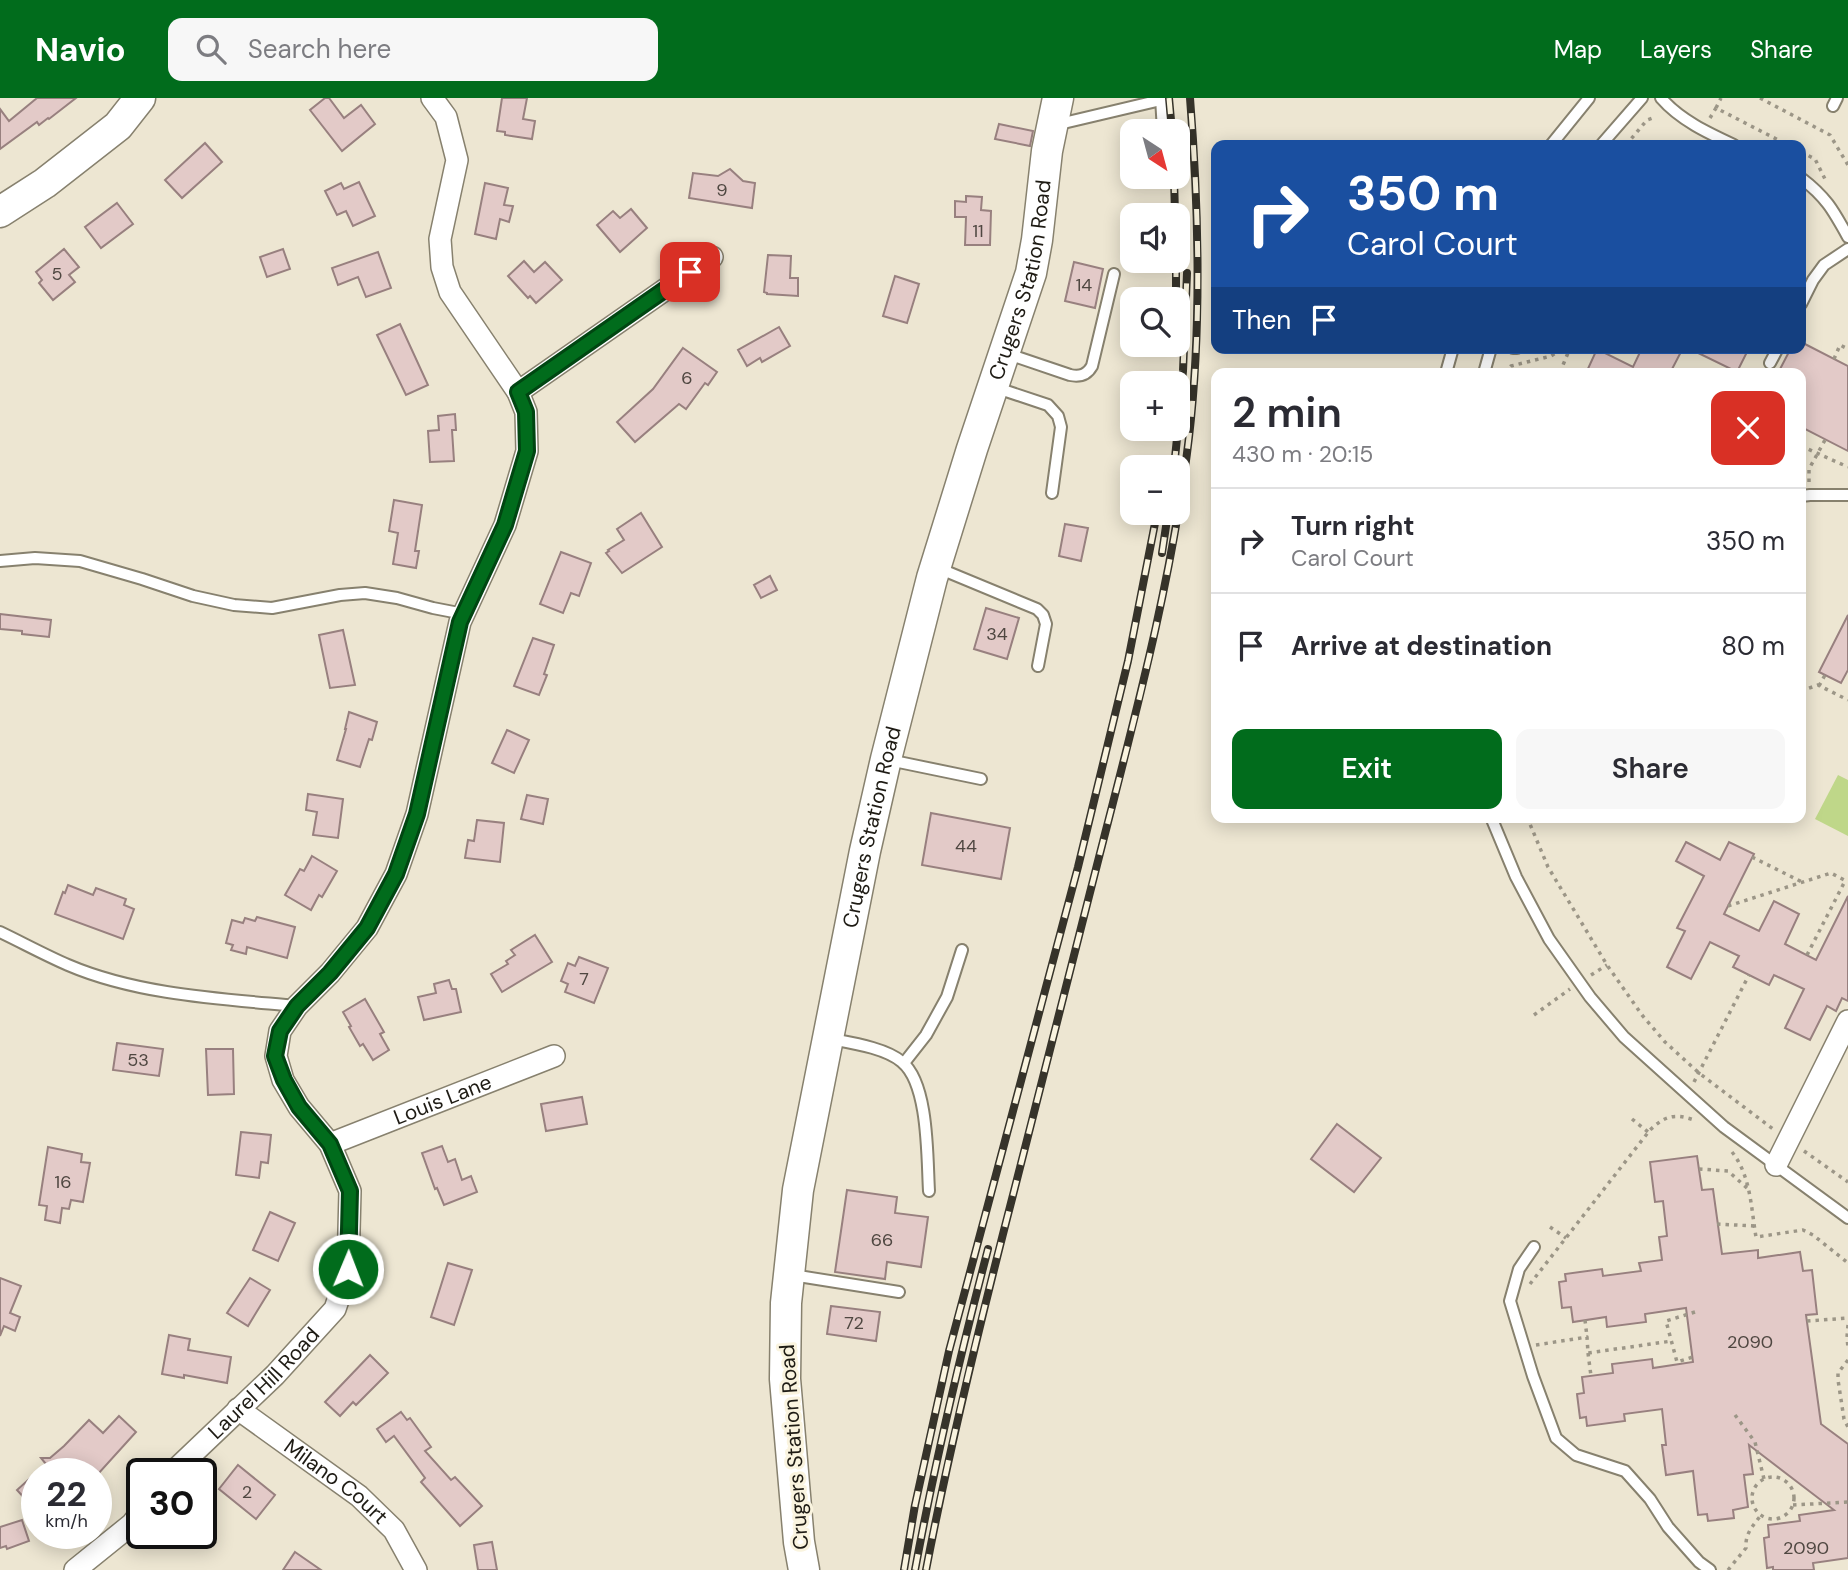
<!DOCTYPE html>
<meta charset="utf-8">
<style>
:root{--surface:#fff;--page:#f7f7f7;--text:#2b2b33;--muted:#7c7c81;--line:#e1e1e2;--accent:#016c1c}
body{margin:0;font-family:"DM Sans",sans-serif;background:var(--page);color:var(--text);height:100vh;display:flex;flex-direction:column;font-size:26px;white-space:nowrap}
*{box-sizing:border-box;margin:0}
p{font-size:23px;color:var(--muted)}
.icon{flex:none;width:38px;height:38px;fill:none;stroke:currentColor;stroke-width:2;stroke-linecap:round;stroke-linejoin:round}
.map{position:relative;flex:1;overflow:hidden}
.details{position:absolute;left:1211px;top:270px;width:595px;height:455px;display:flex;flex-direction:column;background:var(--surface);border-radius:14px;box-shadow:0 4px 18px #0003}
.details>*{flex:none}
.top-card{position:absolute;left:1211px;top:42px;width:595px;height:214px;border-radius:14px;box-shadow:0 4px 18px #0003;background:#1a4fa0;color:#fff;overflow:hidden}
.needle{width:46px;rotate:144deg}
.fabs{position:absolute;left:1120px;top:21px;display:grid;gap:14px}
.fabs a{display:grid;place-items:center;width:70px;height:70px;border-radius:14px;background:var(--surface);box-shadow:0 4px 18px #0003;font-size:35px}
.speed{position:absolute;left:21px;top:1360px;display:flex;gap:14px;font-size:35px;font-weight:700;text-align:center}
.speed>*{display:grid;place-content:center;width:91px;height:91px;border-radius:50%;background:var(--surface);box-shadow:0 4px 18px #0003;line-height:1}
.speed small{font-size:18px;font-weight:400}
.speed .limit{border:4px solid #111;border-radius:10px;background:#fff;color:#111}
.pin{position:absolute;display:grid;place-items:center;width:60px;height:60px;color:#fff;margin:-30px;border-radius:14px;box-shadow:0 4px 10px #0006}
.me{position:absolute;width:77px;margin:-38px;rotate:1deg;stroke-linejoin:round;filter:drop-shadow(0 0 5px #0008)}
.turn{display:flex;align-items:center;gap:24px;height:147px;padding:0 21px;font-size:32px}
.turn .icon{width:91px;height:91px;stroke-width:2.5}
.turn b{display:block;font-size:49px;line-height:60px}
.then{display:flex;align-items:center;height:66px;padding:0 21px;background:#0003;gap:14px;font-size:26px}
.round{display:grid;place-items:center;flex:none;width:74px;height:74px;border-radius:14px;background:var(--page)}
.head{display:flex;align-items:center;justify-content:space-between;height:119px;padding:0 21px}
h1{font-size:42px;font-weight:600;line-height:52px}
.button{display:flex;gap:14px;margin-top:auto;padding:14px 21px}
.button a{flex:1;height:80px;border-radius:14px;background:var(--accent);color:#fff;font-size:28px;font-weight:600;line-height:80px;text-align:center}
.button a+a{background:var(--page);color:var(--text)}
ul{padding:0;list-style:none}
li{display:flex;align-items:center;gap:21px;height:105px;padding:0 21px;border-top:2px solid var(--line)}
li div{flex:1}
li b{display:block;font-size:26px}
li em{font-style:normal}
header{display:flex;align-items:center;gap:42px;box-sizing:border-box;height:98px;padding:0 35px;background:var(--accent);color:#fff}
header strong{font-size:33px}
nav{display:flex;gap:38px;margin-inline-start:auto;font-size:24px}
.search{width:490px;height:63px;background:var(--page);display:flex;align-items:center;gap:18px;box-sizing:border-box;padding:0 24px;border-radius:14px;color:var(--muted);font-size:26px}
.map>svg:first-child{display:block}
.green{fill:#bfd789}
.building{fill:#e3cac8;stroke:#98807f;stroke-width:2}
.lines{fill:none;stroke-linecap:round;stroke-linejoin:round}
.lane-casing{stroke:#87816e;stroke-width:14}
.street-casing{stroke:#87816e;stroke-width:24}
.secondary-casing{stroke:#87816e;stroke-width:33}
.path{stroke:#9c9687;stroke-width:3.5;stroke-dasharray:3.5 5;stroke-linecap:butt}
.lane{stroke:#fff;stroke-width:10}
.street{stroke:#fff;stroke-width:21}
.secondary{stroke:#fff;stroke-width:30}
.rail-casing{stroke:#36332a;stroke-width:8}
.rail{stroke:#faf4df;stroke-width:5;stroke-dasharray:16;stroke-linecap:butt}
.route-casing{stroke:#014612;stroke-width:18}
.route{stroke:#016c1c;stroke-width:12}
.labels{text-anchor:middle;stroke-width:6;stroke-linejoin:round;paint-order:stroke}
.number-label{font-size:18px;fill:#4f4741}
.street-label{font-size:21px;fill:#1e1b14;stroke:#faf4df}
</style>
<header>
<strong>Navio</strong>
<div class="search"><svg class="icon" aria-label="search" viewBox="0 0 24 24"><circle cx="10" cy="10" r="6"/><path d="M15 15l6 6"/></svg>Search here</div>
<nav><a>Map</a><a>Layers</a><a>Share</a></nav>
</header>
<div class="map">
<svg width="1848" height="1472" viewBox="0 0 1848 1472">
<rect width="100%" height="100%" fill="#ede6d2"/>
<path class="green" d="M1838 677 1848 682V738L1815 721Z"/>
<g class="building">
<path d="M37 0H76L49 21 48 20 39 27 37 24 0 51V11L9 23Z"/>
<path d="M325 0H329L344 20 361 7 375 26 342 53 310 12Z"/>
<path d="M502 0H527L523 21 535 23 532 41 505 37V34L497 33Z"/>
<path d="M999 26 1033 33 1030 48 995 41Z"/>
<path d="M205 45 222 64 182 100 165 82Z"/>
<path d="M730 71 743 83 755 85 752 110 689 100 693 75 718 78Z"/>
<path d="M359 84 375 118 353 128 346 113 337 117 325 93 341 85 344 91Z"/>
<path d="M485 85 508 90 504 107 513 108 509 124 500 121 496 141 475 136Z"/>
<path d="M966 98 982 99 981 112 991 113 990 147H965L966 119H955V103L966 104Z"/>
<path d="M117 105 133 126 101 150 85 129Z"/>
<path d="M631 111 647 130 620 154 597 127 613 113 620 120Z"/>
<path d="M64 151 79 169 69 177 75 184 53 202 39 185 42 182 36 174Z"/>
<path d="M283 151 290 171 267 179 260 159Z"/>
<path d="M378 154 391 190 366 199 358 179 338 187 332 170Z"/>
<path d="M768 157 791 158 790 180H798V198L767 196V195L764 194Z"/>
<path d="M524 163 534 174 545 164 562 182 536 205 530 198 528 200 508 178Z"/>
<path d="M1074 164 1103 171 1095 210 1065 203Z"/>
<path d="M895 178 919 186 907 225 883 218Z"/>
<path d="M400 226 428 287 406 297 377 237Z"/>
<path d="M779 229 790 248 762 264 760 260 747 268 738 252Z"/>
<path d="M1801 244 1848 268V353L1801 329V275H1778L1791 250H1801Z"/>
<path d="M683 250 717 274 708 287 705 285 686 311 679 306 635 344 617 324 653 291Z"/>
<path d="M1642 250H1683L1670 275H1586L1597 251 1633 269Z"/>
<path d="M1688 250H1749L1737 274Z"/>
<path d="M455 316 456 332H452L454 363 430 364 428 333 439 332 438 318Z"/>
<path d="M394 402 422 407 415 453H419L416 470 393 466 398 435 389 433Z"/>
<path d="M641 415 662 449 622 475 606 455 609 453 608 452 624 442 617 431Z"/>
<path d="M1065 426 1088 430 1081 463 1059 458Z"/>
<path d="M561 454 591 465 579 498 571 495 563 515 540 506Z"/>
<path d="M770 478 777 492 761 500 754 487Z"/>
<path d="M986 510 1019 520 1007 561 974 551Z"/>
<path d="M0 516 51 522 49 539 22 536V533L0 531Z"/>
<path d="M1848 517V572L1841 585 1819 574Z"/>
<path d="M343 532 355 587 330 590 319 537Z"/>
<path d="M533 540 554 547 544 576 547 577 539 597 514 588Z"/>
<path d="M349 614 377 624 372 642 369 641 360 669 337 662 346 631H345Z"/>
<path d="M507 632 529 642 514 675 492 665Z"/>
<path d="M308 696 343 701 338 740 313 737 317 714 306 712Z"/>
<path d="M527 697 548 701 543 726 521 721Z"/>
<path d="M931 715 1010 730 1001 781 922 767Z"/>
<path d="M477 722 504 725 500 764 465 760 468 742 474 743Z"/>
<path d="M1686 744 1720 762 1729 744 1754 756 1724 816 1759 833 1774 803 1799 816 1785 846 1816 862 1848 798V903L1842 900 1836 913 1827 908 1810 942 1785 930 1804 891 1774 877 1769 887 1733 869 1739 858 1710 844 1691 881 1667 869 1685 833 1677 830 1704 778 1676 763Z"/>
<path d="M312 758 337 773 322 799 319 797 311 812 285 797 300 771 304 773Z"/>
<path d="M68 787 93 797 96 790 126 801 124 807 134 811 123 841 55 816 63 794 65 795Z"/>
<path d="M257 819 295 829 287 860 247 849 246 856 231 852 233 847 226 845 232 822 243 825 245 820 255 823Z"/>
<path d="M535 837 552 864 502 894 491 876 508 866 506 863 515 857 511 852Z"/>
<path d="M579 859 608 870 594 905 565 894 568 886 561 883 568 865 575 868Z"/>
<path d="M449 882 452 891H456L461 914 424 922 418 899 436 895 434 886Z"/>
<path d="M365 901 384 934 380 936 389 952 373 962 363 946 360 948 349 929 351 928 343 914Z"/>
<path d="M117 945 163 951 159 978 113 972Z"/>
<path d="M206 951H233L234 996 208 997Z"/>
<path d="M582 999 587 1026 546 1033 541 1006Z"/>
<path d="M1337 1026 1381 1060 1354 1094 1311 1061Z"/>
<path d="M241 1034 271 1037 268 1065 261 1064 259 1080 236 1077Z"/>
<path d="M442 1048 448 1064 455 1061 462 1082 471 1078 477 1094 444 1107 437 1090 435 1091 422 1055Z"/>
<path d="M48 1049 82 1056 81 1064 90 1065 83 1104 71 1102 69 1111 62 1110 60 1125 45 1122 47 1108 39 1107Z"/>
<path d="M1697 1058 1702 1092 1713 1091 1722 1156 1758 1152V1160L1800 1154 1803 1173 1812 1172 1817 1216 1806 1217 1821 1326 1848 1346V1460L1813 1465 1814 1472H1773V1469L1767 1470 1764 1440 1769 1439 1768 1427 1800 1423 1799 1417 1834 1412 1749 1347 1753 1376 1744 1377 1748 1409 1733 1412 1734 1420 1708 1423 1707 1416 1698 1417 1693 1373 1666 1377 1662 1347H1666L1662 1311 1624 1316 1625 1323 1587 1328 1586 1319 1580 1320 1577 1296 1584 1295 1582 1279 1613 1275 1612 1266 1652 1261 1653 1270 1693 1264 1686 1210 1645 1216 1646 1224 1607 1229 1606 1219 1573 1224 1571 1209 1562 1210 1559 1184 1566 1183 1565 1176 1602 1171 1603 1178 1641 1173 1639 1165 1662 1162 1659 1139 1667 1138 1663 1103 1655 1104 1650 1064Z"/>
<path d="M847 1092 897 1099 895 1115 928 1119 921 1169 887 1164 885 1181 835 1174Z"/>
<path d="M270 1114 295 1125 278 1163 253 1152Z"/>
<path d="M448 1165 472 1172 454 1227 431 1219Z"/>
<path d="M0 1180 21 1188 10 1215 20 1219 15 1233 4 1228 0 1238Z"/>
<path d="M250 1180 270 1192 248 1228 227 1215Z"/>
<path d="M831 1208 880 1214 876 1243 827 1236Z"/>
<path d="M169 1237 190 1241 188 1252 231 1259 227 1285 184 1277V1280L162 1276Z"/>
<path d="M370 1257 388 1275 356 1307 353 1304 340 1318 325 1304Z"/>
<path d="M401 1314 407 1322 410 1320 431 1349 425 1353 451 1382 455 1379 482 1408 460 1428 421 1384 425 1380 394 1338 386 1344 377 1331Z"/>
<path d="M119 1318 136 1334 98 1376H54L41 1360H50L64 1348 89 1322 103 1335Z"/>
<path d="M238 1367 275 1397 256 1421 219 1391Z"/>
<path d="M37 1374V1414L17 1392Z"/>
<path d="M22 1422 29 1443 7 1451 6 1448 0 1450V1429Z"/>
<path d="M492 1444 497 1472H478L474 1447Z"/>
<path d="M295 1454 321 1472H283Z"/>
</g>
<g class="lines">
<defs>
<g id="lane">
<path d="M1161 0 1163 33"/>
<path d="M1661 0C1680 22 1708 35 1734 47"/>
<path d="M1833 8 1837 0"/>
<path d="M1055 27 1161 2"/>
<path d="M1551 47 1589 0"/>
<path d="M1601 47 1642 0"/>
<path d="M1801 80C1826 99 1833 112 1848 139"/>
<path d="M1801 206 1813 182 1824 167 1848 151"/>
<path d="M1513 250H1517"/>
<path d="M1005 255 1070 277C1080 279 1087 277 1092 268L1114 176"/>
<path d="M1770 265 1778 250"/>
<path d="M1446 275 1453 250"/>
<path d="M1484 275 1491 250"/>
<path d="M994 289 1048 307 1058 318 1061 329 1052 395"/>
<path d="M1801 398 1810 397H1848"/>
<path d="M0 463 35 460 80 463 142 481 193 498 234 507 272 510 340 497 365 495 397 500 433 510 464 516"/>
<path d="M938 470 1037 511 1043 517 1046 526 1038 568"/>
<path d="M889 662 981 681"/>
<path d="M1491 719 1516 779 1549 841 1590 899 1624 939 1724 1029 1848 1120"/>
<path d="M0 834C23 845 45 857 68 867 138 897 222 901 297 908"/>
<path d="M831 941C852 945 886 950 902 964 929 986 927 1060 929 1093"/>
<path d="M904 965 926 937 947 899 962 852"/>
<path d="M1534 1149 1519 1171 1510 1203 1533 1278 1556 1340 1576 1357 1625 1373 1650 1401 1668 1429 1699 1464 1710 1472"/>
<path d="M792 1177 899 1194"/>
</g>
<g id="street">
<path d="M518 294 712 159"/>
<path id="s1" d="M330 1046 554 958"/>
<path d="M1776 1067 1848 923"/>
<path id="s2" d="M238 1311 359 1398 394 1432 416 1472"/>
<path id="s3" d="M171 1376 275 1277 335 1211 348 1172 350 1093 330 1046 299 1009 283 982 276 958 280 933 297 908 330 875 367 830 396 776 417 716 460 524 505 427 527 353 526 314 518 294 450 194 442 169 440 141 457 62 446 19 432 0"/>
<path d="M75 1472 132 1426 142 1413"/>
</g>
<g id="secondary">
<path d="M0 114 45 85 118 28 140 0"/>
<path id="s4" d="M804 1472 799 1444 785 1281 786 1205 798 1092 865 753 886 661 932 480 972 351 1031 175 1037 142 1047 53 1058 0"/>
</g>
</defs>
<use href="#lane" class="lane-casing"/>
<use href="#street" class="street-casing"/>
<use href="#secondary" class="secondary-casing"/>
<g class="path">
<path d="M1760 0 1830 37 1848 67"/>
<path d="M1716 10 1721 0"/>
<path d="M1710 20 1716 10 1788 47"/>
<path d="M1626 47 1647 22 1655 19"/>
<path d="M1801 54 1815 61 1825 81"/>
<path d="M1834 261 1840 247 1848 251"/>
<path d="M1505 275 1511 268 1551 258 1564 250"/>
<path d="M1562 275 1563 267 1570 250"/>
<path d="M1801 348 1848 369"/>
<path d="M1809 384V371L1825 342"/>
<path d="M1819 588 1825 577"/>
<path d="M1801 593 1818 587 1848 602"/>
<path d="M1527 719 1548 769 1607 867 1642 917 1665 944 1699 975 1773 1031"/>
<path d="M1752 759 1802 784"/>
<path d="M1728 808 1831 775 1848 784"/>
<path d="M1807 857 1845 783"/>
<path d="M1591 877 1607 867"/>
<path d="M1534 917 1570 891"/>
<path d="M1694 984 1749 877"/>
<path d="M1632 1021 1648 1034"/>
<path d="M1804 1053 1848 1084"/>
<path d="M1732 1054C1751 1078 1751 1110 1756 1139L1803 1132 1813 1137 1848 1165"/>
<path d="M1699 1071 1728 1073 1747 1090"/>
<path d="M1717 1126 1754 1128"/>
<path d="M1550 1129 1566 1140"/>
<path d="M1530 1186 1650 1032C1665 1018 1674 1015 1694 1022"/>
<path d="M1695 1214 1666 1223 1677 1264 1696 1258"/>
<path d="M1585 1222 1587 1239"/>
<path d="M1807 1223 1848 1220"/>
<path d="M1848 1227 1847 1239 1848 1250"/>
<path d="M1536 1247 1587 1239 1588 1255 1672 1243"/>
<path d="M1588 1255 1591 1278"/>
<path d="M1848 1262 1838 1275V1282L1844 1321 1848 1329"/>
<path d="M1735 1317 1755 1344 1764 1381"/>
<circle cx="1773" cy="1400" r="21"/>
<path d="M1793 1407 1848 1404"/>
<path d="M1728 1472 1746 1450C1745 1435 1753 1428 1761 1417"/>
</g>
<use href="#lane" class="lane"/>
<use href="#street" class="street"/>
<use href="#secondary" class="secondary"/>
<defs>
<g id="rail">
<path d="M1169 0 1172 33"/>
<path d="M1174 79 1175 117"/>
<path d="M1176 163V201"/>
<path d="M1178 329 1183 273 1187 175"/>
<path d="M1174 369 1178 331"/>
<path d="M1162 455 1168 415"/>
<path d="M904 1472 915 1407 949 1253 1078 769 1128 563 1157 415"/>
<path d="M915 1472C935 1364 960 1258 988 1151"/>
<path d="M926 1472C950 1346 981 1221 1013 1097 1041 987 1069 877 1097 767 1133 626 1172 484 1189 339 1202 227 1199 113 1190 0"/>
</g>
</defs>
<use href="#rail" class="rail-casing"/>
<use href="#rail" class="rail"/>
</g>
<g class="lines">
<defs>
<path id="route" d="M348 1171 350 1093 330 1046 299 1009 284 982 275 958 280 933 297 908 330 875 367 830 396 776 417 716 460 524 505 427 527 353 526 314 518 294 690 174"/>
</defs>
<use href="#route" class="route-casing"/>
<use href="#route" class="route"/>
</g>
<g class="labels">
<g class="number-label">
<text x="722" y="98">9</text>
<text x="978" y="139">11</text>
<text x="57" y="182">5</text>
<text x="1084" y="193">14</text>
<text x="687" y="286">6</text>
<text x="997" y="542">34</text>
<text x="966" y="754">44</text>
<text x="584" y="887">7</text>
<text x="138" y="968">53</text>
<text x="63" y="1090">16</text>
<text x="882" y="1148">66</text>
<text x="854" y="1231">72</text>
<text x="1750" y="1250">2090</text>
<text x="247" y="1400">2</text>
<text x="1806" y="1456">2090</text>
</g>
<g class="street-label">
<text dy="7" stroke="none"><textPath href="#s4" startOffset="1320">Crugers Station Road</textPath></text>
<text dy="7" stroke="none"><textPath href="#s4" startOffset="752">Crugers Station Road</textPath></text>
<text dy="7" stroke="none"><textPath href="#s1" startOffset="121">Louis Lane</textPath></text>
<text dy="7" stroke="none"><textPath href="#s3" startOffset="130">Laurel Hill Road</textPath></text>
<text transform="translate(794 1349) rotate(-94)" y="7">Crugers Station Road</text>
<text dy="7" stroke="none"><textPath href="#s2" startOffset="122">Milano Court</textPath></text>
</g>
</g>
</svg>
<div class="fabs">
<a><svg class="needle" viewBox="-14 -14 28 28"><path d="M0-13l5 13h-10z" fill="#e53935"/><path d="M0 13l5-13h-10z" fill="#7c7c81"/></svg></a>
<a><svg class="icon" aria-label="sound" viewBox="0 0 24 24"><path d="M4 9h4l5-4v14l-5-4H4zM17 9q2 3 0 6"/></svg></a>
<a><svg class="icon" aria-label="search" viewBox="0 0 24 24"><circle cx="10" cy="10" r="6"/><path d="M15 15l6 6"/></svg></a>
<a>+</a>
<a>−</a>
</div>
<div class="speed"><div>22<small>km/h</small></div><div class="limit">30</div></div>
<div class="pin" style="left:690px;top:174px;background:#d93025"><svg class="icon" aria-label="arrive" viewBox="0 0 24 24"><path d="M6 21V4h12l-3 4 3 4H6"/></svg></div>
<svg class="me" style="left:348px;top:1171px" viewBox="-20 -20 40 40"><circle r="17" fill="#016c1c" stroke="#fff" stroke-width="3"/><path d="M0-11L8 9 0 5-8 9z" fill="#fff"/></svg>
<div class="top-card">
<div class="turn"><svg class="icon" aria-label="right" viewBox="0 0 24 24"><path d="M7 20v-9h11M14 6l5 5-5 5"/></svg><div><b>350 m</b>Carol Court</div></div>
<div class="then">Then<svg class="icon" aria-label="arrive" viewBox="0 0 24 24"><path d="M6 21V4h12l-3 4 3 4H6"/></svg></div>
</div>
<section class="details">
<div class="head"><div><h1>2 min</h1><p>430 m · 20:15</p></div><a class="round" style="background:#d93025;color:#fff"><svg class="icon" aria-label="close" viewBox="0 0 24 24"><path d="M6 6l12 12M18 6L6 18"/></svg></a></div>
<ul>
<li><svg class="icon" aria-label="right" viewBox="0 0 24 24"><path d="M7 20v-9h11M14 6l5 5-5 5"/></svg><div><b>Turn right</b><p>Carol Court</p></div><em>350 m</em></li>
<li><svg class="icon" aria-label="arrive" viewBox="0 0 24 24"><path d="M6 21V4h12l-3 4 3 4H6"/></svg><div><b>Arrive at destination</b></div><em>80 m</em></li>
</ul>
<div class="button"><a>Exit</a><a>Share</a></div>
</section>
</div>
